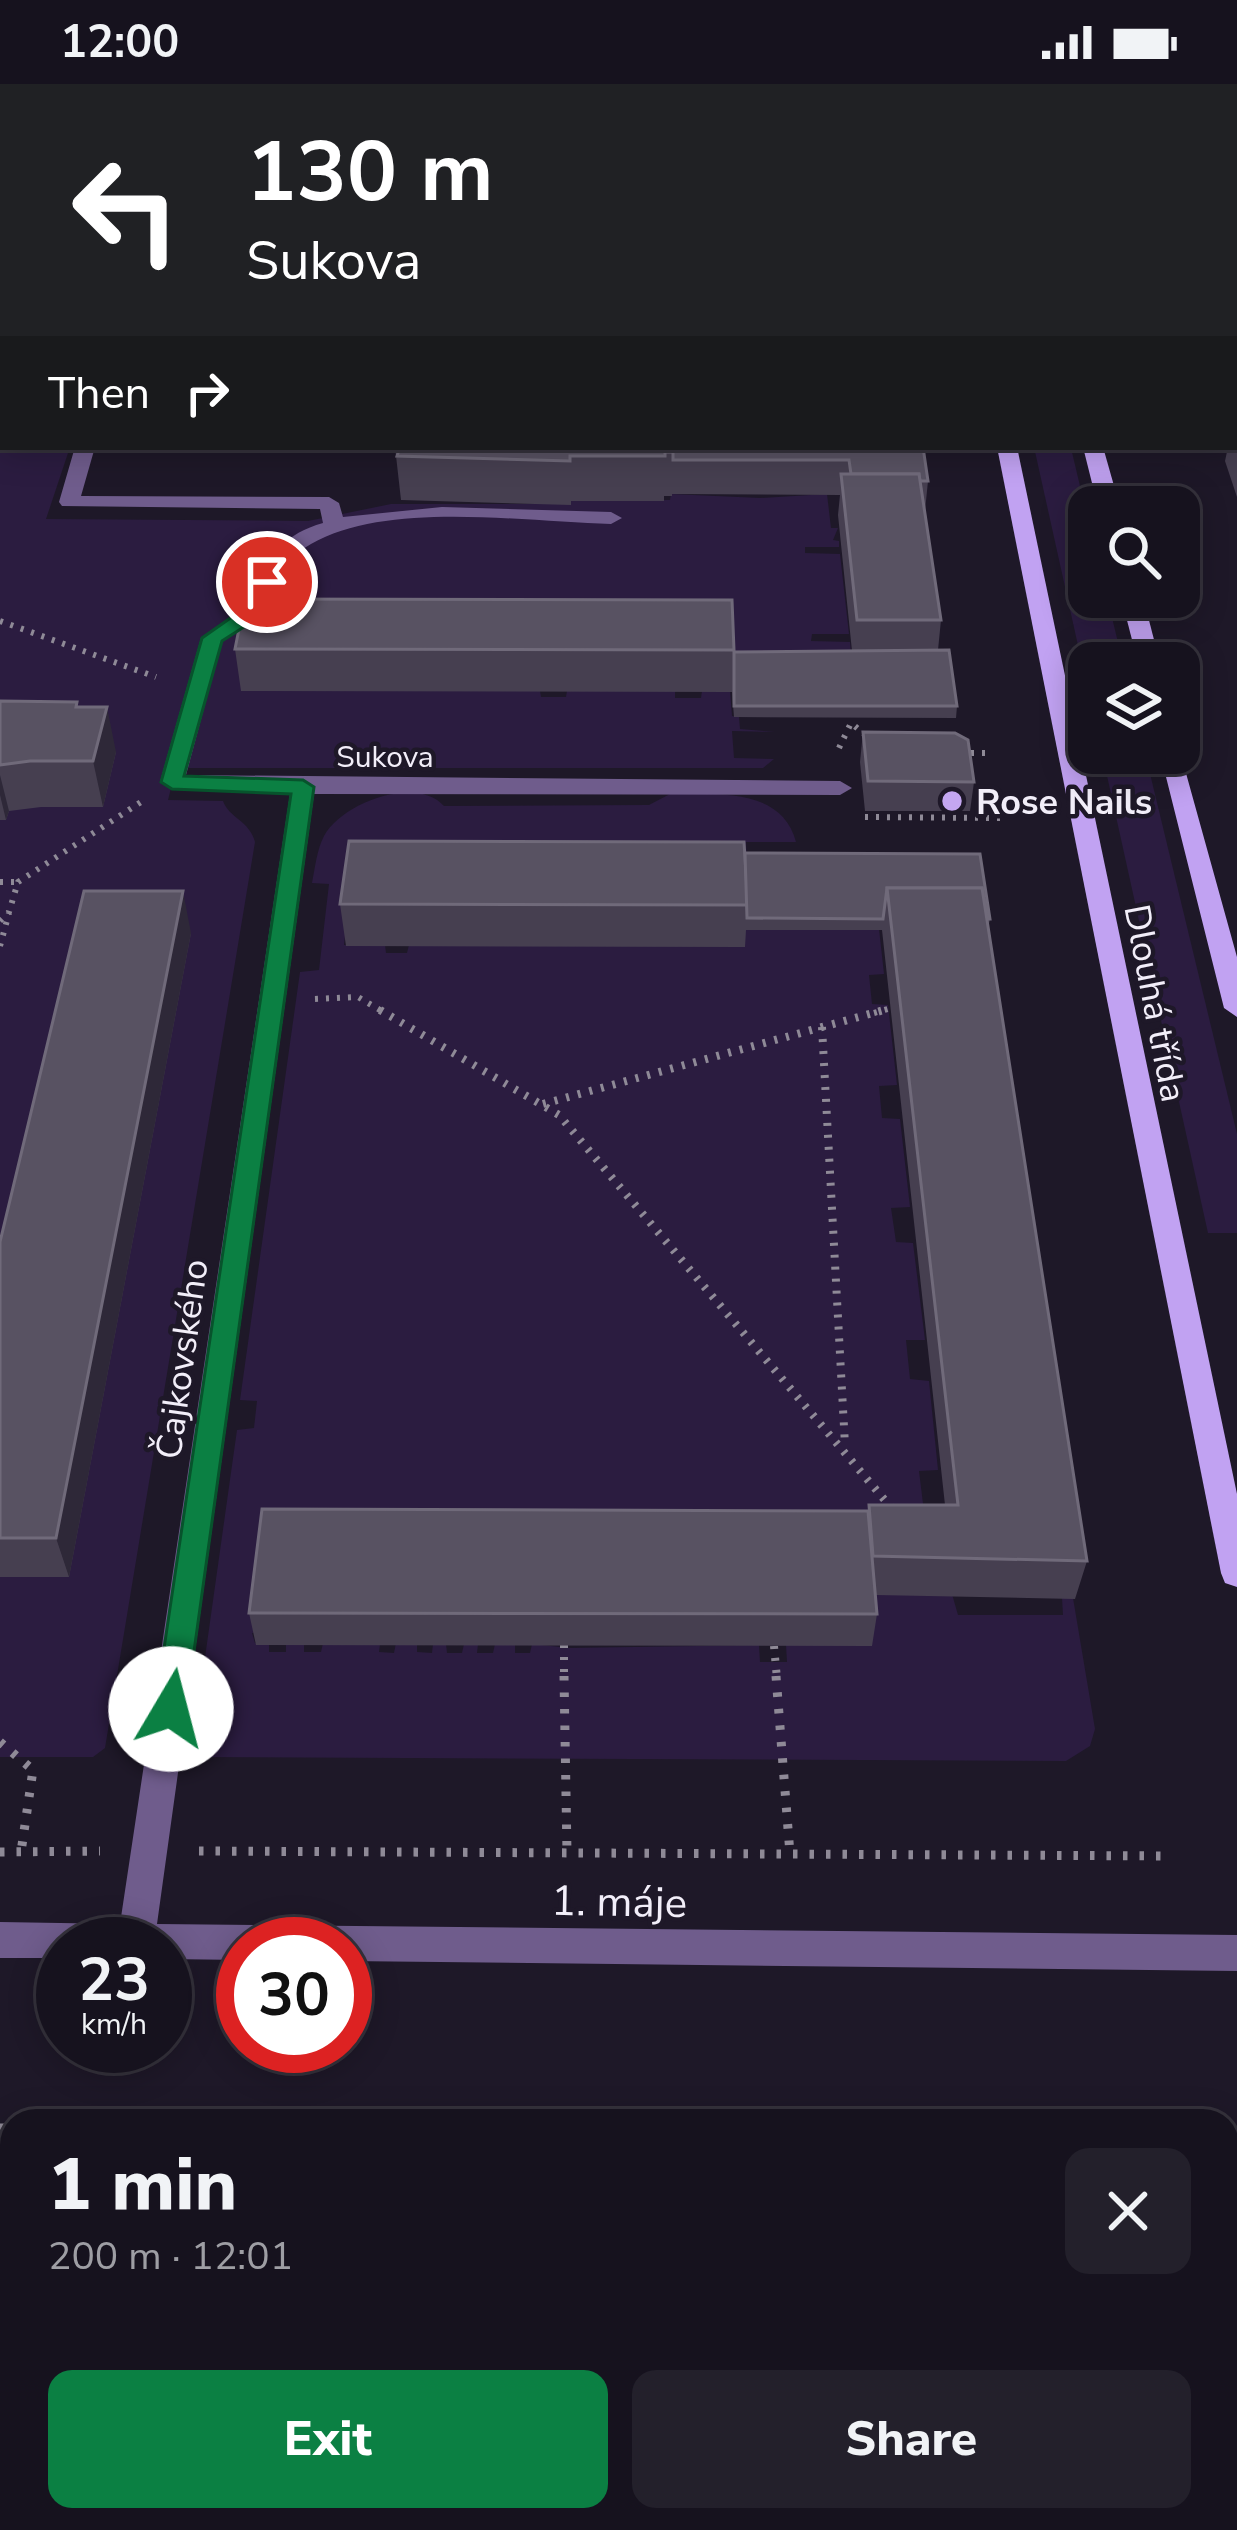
<!DOCTYPE html>
<meta charset="utf-8">
<style>
:root{--surface:#16121e;--page:#23202b;--text:#f1f3f6;--muted:#9e9ea4;--line:#35323c;--accent:#0b8043}
body{margin:0;font-family:"Nunito Sans",sans-serif;background:var(--page);color:var(--text);height:100vh;display:flex;flex-direction:column;font-size:45px;white-space:nowrap}
*{box-sizing:border-box;margin:0}
p{font-size:39px;color:var(--muted)}
.icon{flex:none;width:66px;height:66px;fill:none;stroke:currentColor;stroke-width:2;stroke-linecap:round;stroke-linejoin:round}
.map{position:relative;flex:1;overflow:hidden}
.sheet{position:absolute;left:0px;top:2025px;width:1239px;height:423px;display:flex;flex-direction:column;background:var(--surface);border-radius:36px 36px 0 0;box-shadow:0 6px 30px #0003,0 0 0 3px var(--line)}
.sheet>*{flex:none}
.hud{position:absolute;left:0px;top:0px;width:1239px;height:366px;box-shadow:0 6px 30px #0003,0 0 0 3px var(--line);background:#202124;color:#fff;overflow:hidden}
.fabs{position:absolute;left:1068px;top:402px;display:grid;gap:24px}
.fabs a{display:grid;place-items:center;width:132px;height:132px;border-radius:24px;background:var(--surface);box-shadow:0 6px 30px #0003,0 0 0 3px var(--line);font-size:60px}
.speed{position:absolute;left:36px;top:1833px;display:flex;gap:24px;font-size:60px;font-weight:700;text-align:center}
.speed>*{display:grid;place-content:center;width:156px;height:156px;border-radius:50%;background:var(--surface);box-shadow:0 6px 30px #0003,0 0 0 3px var(--line);line-height:1}
.speed small{font-size:30px;font-weight:400}
.speed .limit{border:18px solid #d22;background:#fff;color:#111}
.pin{position:absolute;display:grid;place-items:center;width:102px;height:102px;color:#fff;margin:-51px;border:6px solid #fff;border-radius:50%;box-shadow:0 3px 12px #0007}
.me{position:absolute;width:132px;margin:-66px;rotate:8deg;stroke-linejoin:round;filter:drop-shadow(0 0 9px #0008)}
.turn{display:flex;align-items:center;gap:42px;height:252px;padding:0 48px;font-size:54px}
.turn .icon{width:156px;height:156px;stroke-width:2.5}
.turn b{display:block;font-size:84px;line-height:102px}
.then{display:flex;align-items:center;height:114px;padding:0 48px;background:#0003;gap:24px;font-size:45px}
.round{display:grid;place-items:center;flex:none;width:126px;height:126px;border-radius:24px;background:var(--page)}
.summary{display:flex;align-items:center;justify-content:space-between;height:204px;padding:0 48px}
h1{font-size:72px;font-weight:800;line-height:90px}
.cta{display:flex;gap:24px;margin-top:auto;padding:24px 48px}
.cta a{flex:1;height:138px;border-radius:24px;background:var(--accent);color:#fff;font-size:48px;font-weight:800;line-height:138px;text-align:center}
.cta a+a{background:var(--page);color:var(--text)}
.status{display:flex;justify-content:space-between;align-items:center;height:84px;padding:0 60px;background:var(--surface);direction:ltr}
.status svg{height:33px;fill:currentColor}
.map>svg:first-child{display:block}
.green{fill:#2b1c40}
.lines{fill:none;stroke-linecap:round;stroke-linejoin:round}
.path-far3{stroke:#8f8a97;stroke-width:4.5;stroke-dasharray:1.5 6;stroke-linecap:butt}
.path-far2{stroke:#8f8a97;stroke-width:6;stroke-dasharray:3 8;stroke-linecap:butt}
.path-far1{stroke:#8f8a97;stroke-width:8;stroke-dasharray:3 9;stroke-linecap:butt}
.path{stroke:#8f8a97;stroke-width:9;stroke-dasharray:4.5 12;stroke-linecap:butt}
.service{fill:#6f5c8c;fill-rule:evenodd}
.minor{fill:#6f5c8c;fill-rule:evenodd}
.primary{fill:#c1a2f2;fill-rule:evenodd}
.wall{fill:#463f50}
.shaded-wall{fill:#2e2838}
.building{fill:#585262;stroke:#706a7a;stroke-width:3}
.route{fill:#0b8043;stroke:#07532c;stroke-width:3}
.poi-dot{fill:#c4a7f1;stroke:#1e1828;stroke-width:4.5}
.labels{text-anchor:middle;stroke-width:9;stroke-linejoin:round;paint-order:stroke}
.far-street-label{font-size:30px;fill:#f2eef9;stroke:#1e1828}
.poi-label{font-size:36px;font-weight:bold;fill:#f2eef9;stroke:#1e1828;text-anchor:start}
.street-label{font-size:36px;fill:#f2eef9;stroke:#1e1828}
.near-street-label{font-size:42px;fill:#f2eef9;stroke:#1e1828}
</style>
<div class="status"><b>12:00</b><svg viewBox="0 0 49 12"><path d="M0 12V9h3v3zM5 12V6h3v6zM10 12V3h3v9zM15 12V0h3v12zM26 1h20v11H26zM47 4h2v5h-2z"/></svg></div>
<div class="map">
<svg width="1237" height="2446" viewBox="0 0 1237 2446">
<rect width="100%" height="100%" fill="#1e1828"/>
<g class="green">
<path d="M0 0H863L864 3H3V129Z"/>
<path d="M0 151 3 363H70L46 435 308 437 391 420H569L570 416H670L671 410 760 414 827 410 831 444H838L833 456 839 457V463H805V469L840 470 849 550H812L811 557 850 558 852 579 251 551 241 606 540 607 541 613H566L567 607H675V614H701L702 607H730L732 632 739 633 740 645 775 648 732 647 734 674 774 675 763 684H176L168 716 223 717C229 734 250 737 255 758L105 1664 93 1673H0Z"/>
<path d="M1034 363 1071 364 1089 440V513H1107L1123 579H1089V611Z"/>
<path d="M1102 669H1145L1237 1050V1149H1208Z"/>
<path d="M670 710C715 710 782 703 796 758H746L747 780 351 799 344 861H385L386 869H407L409 861 742 845H879L884 890 869 891 872 920 888 921 897 1001 879 1002 882 1034 900 1035 910 1123 891 1124 896 1158 913 1159 925 1256H906L910 1295 929 1297 938 1386 919 1387 924 1428 252 1549 255 1559 269 1560V1568H286V1559H304V1568H321L323 1559 380 1560 379 1568 394 1569 396 1559 417 1560V1568L432 1569 433 1560H446L447 1569H462L464 1560H478L477 1569H493L495 1560H515V1569H530L532 1560 570 1564 759 1561 760 1578H787L786 1561 865 1510H952L958 1531H1063L1062 1514H1073L1095 1645 1090 1662 1066 1677 191 1673 237 1346 254 1344 257 1317 240 1316 300 888 319 886 329 800 312 799C315 784 317 765 324 752 342 719 416 691 444 722L649 721Z"/>
<path d="M0 2051H12V2436H989V2446H0Z"/>
</g>
<g class="lines">
<g class="path-far3">
<path d="M43 3 47 0"/>
<path d="M335 3 347 0"/>
<path d="M621 3 632 0"/>
<path d="M1198 364H1236"/>
</g>
<g class="path-far2">
<path d="M0 537 156 593"/>
<path d="M839 664 851 639 869 654"/>
<path d="M960 669H991"/>
<path d="M865 733 1001 734"/>
<path d="M0 798H18"/>
<path d="M0 837 9 828 18 798 141 718"/>
<path d="M0 862 9 829"/>
<path d="M315 915 358 913 385 929"/>
<path d="M874 929 888 925"/>
</g>
<g class="path-far1">
<path d="M380 926 559 1031 894 1427"/>
<path d="M822 943 845 1361"/>
<path d="M543 1020 884 926"/>
<path d="M564 1561V1595"/>
<path d="M774 1562 777 1595"/>
</g>
<g class="path">
<path d="M564 1592 567 1769"/>
<path d="M776 1592 790 1770"/>
<path d="M0 1658 33 1686 21 1768"/>
<path d="M199 1767 1172 1772"/>
<path d="M0 1768 100 1767"/>
<path d="M0 2044H12"/>
<path d="M1227 2052H1237"/>
<path d="M345 2446 347 2436"/>
<path d="M559 2446 672 2437 773 2446"/>
<path d="M936 2446 939 2436"/>
</g>
<g class="service">
<path d="M893 0H909L910 3H894Z"/>
<rect x="1022" y="0" width="16" height="3"/>
<rect x="0" y="135" width="3" height="11"/>
<path d="M75 363H95L81 412 329 413 339 419 343 433 442 423 611 428 622 434 611 440C525 438 387 416 311 460 275 480 271 529 251 536L240 529C260 485 274 453 323 439L320 425 62 422 59 418Z"/>
</g>
<g class="minor">
<path d="M1191 0H1207L1209 3H1193Z"/>
<rect x="1236" y="81" width="1" height="13"/>
<rect x="1236" y="313" width="1" height="12"/>
<path d="M251 522 259 524V534L222 557 186 691 840 697 852 704 840 711 314 710 157 1840 1237 1851V1887L345 1877V1860H243V1876L165 1875V1860H63V1874H0V1838L120 1840 290 710 172 705 160 698 201 554Z"/>
</g>
<g class="primary">
<path d="M921 0H937L938 3H922Z"/>
<path d="M992 0H1008L1009 3H993Z"/>
<path d="M997 363H1017L1237 1410V1503L1225 1499 1221 1489Z"/>
<path d="M1083 363H1103L1120 423H1098Z"/>
<path d="M1121 513H1143L1160 579H1138Z"/>
<path d="M1179 664 1237 873V933L1224 924 1160 669H1179Z"/>
</g>
</g>
<g class="wall">
<path d="M1112 0H1194L1195 3H1113Z"/>
<path d="M1236 110 1237 112V263H1236Z"/>
<path d="M1236 343H1237V413L1225 377 1228 363H1236Z"/>
<path d="M395 363H923L928 397 925 427 941 536 938 566 957 622 956 634 734 633 732 608 241 607 235 565 732 516 734 568 852 567 838 431 840 411 672 410V412H664V417H571V421L401 416Z"/>
<path d="M0 617 78 623 116 668 103 723H41L9 727 6 736H0Z"/>
<path d="M863 648 974 698 970 727H865L860 678Z"/>
<path d="M745 769 990 835 988 844 1087 1477 1075 1515 876 1511 877 1530 872 1562 256 1561 249 1529 868 1427 869 1421H945L882 846H746L745 863 346 862 340 820Z"/>
<path d="M191 849 69 1493H0V1158Z"/>
<rect x="0" y="2200" width="12" height="189"/>
</g>
<g class="shaded-wall">
<path d="M107 623 116 668 103 723 93 677Z"/>
<path d="M0 691 9 727 6 736 0 711Z"/>
<path d="M183 807 191 849 69 1493 56 1454Z"/>
</g>
<g class="building">
<path d="M1131 0H1194L1195 3H1132Z"/>
<rect x="1236" y="176" width="1" height="48"/>
<path d="M400 363H673V368H665V372H570V377L397 372Z"/>
<path d="M673 363H923L928 397H920L919 390H851L849 376H673Z"/>
<path d="M841 390H919L941 536H857Z"/>
<path d="M245 515 732 516 734 566 235 565Z"/>
<path d="M949 566 957 622H734V568Z"/>
<path d="M0 617 77 618 76 623H107L93 677H30L0 681Z"/>
<path d="M863 648 955 649 968 656 974 698 868 697Z"/>
<path d="M349 757 744 758 748 821 340 820Z"/>
<path d="M745 769 980 770 990 835H987L982 804H887L883 835 747 834Z"/>
<path d="M887 804H982L1087 1477 873 1472 869 1421H958Z"/>
<path d="M84 807H183L56 1454H0V1158Z"/>
<path d="M262 1425 868 1427 877 1530 249 1529Z"/>
<path d="M0 2200H12V2370L0 2369Z"/>
<path d="M999 2436H1224L1226 2446H1000Z"/>
</g>
<path class="route" d="M267 492 277 498 258 534 222 557 184 692 303 696 314 703 186 1625 182 1635 171 1639 160 1635 155 1625 291 710 172 705 161 698 202 554 242 526 260 494Z"/>
<circle class="poi-dot" cx="952" cy="717" r="12"/>
<g class="labels">
<g class="far-street-label">
<text x="385" y="683">Sukova</text>
</g>
<g class="poi-label">
<text x="976" y="730">Rose Nails</text>
</g>
<g class="street-label">
<text transform="translate(1156 919) rotate(79)" y="13">Dlouhá třída</text>
<text transform="translate(181 1275) rotate(-82)" y="13">Čajkovského</text>
</g>
<g class="near-street-label">
<text transform="translate(619 1817) rotate(1)" y="15">1. máje</text>
</g>
</g>
</svg>
<div class="fabs">
<a><svg class="icon" aria-label="search" viewBox="0 0 24 24"><circle cx="10" cy="10" r="6"/><path d="M15 15l6 6"/></svg></a>
<a><svg class="icon" aria-label="layers" viewBox="0 0 24 24"><path d="M12 4l9 5-9 5-9-5zM3 14l9 5 9-5"/></svg></a>
</div>
<div class="speed"><div>23<small>km/h</small></div><div class="limit">30</div></div>
<div class="pin" style="left:267px;top:498px;background:#d93025"><svg class="icon" aria-label="arrive" viewBox="0 0 24 24"><path d="M6 21V4h12l-3 4 3 4H6"/></svg></div>
<svg class="me" style="left:171px;top:1625px" viewBox="-20 -20 40 40"><circle r="19" fill="#fff"/><path d="M0-13L10 11 0 6-10 11z" fill="#0b8043"/></svg>
<div class="hud">
<div class="turn"><svg class="icon" aria-label="left" viewBox="0 0 24 24"><path d="M17 20v-9H6M10 6l-5 5 5 5"/></svg><div><b>130 m</b>Sukova</div></div>
<div class="then">Then<svg class="icon" aria-label="right" viewBox="0 0 24 24"><path d="M7 20v-9h11M14 6l5 5-5 5"/></svg></div>
</div>
<section class="sheet">
<div class="summary"><div><h1>1 min</h1><p>200 m · 12:01</p></div><a class="round"><svg class="icon" aria-label="close" viewBox="0 0 24 24"><path d="M6 6l12 12M18 6L6 18"/></svg></a></div>
<div class="cta"><a>Exit</a><a>Share</a></div>
</section>
</div>
